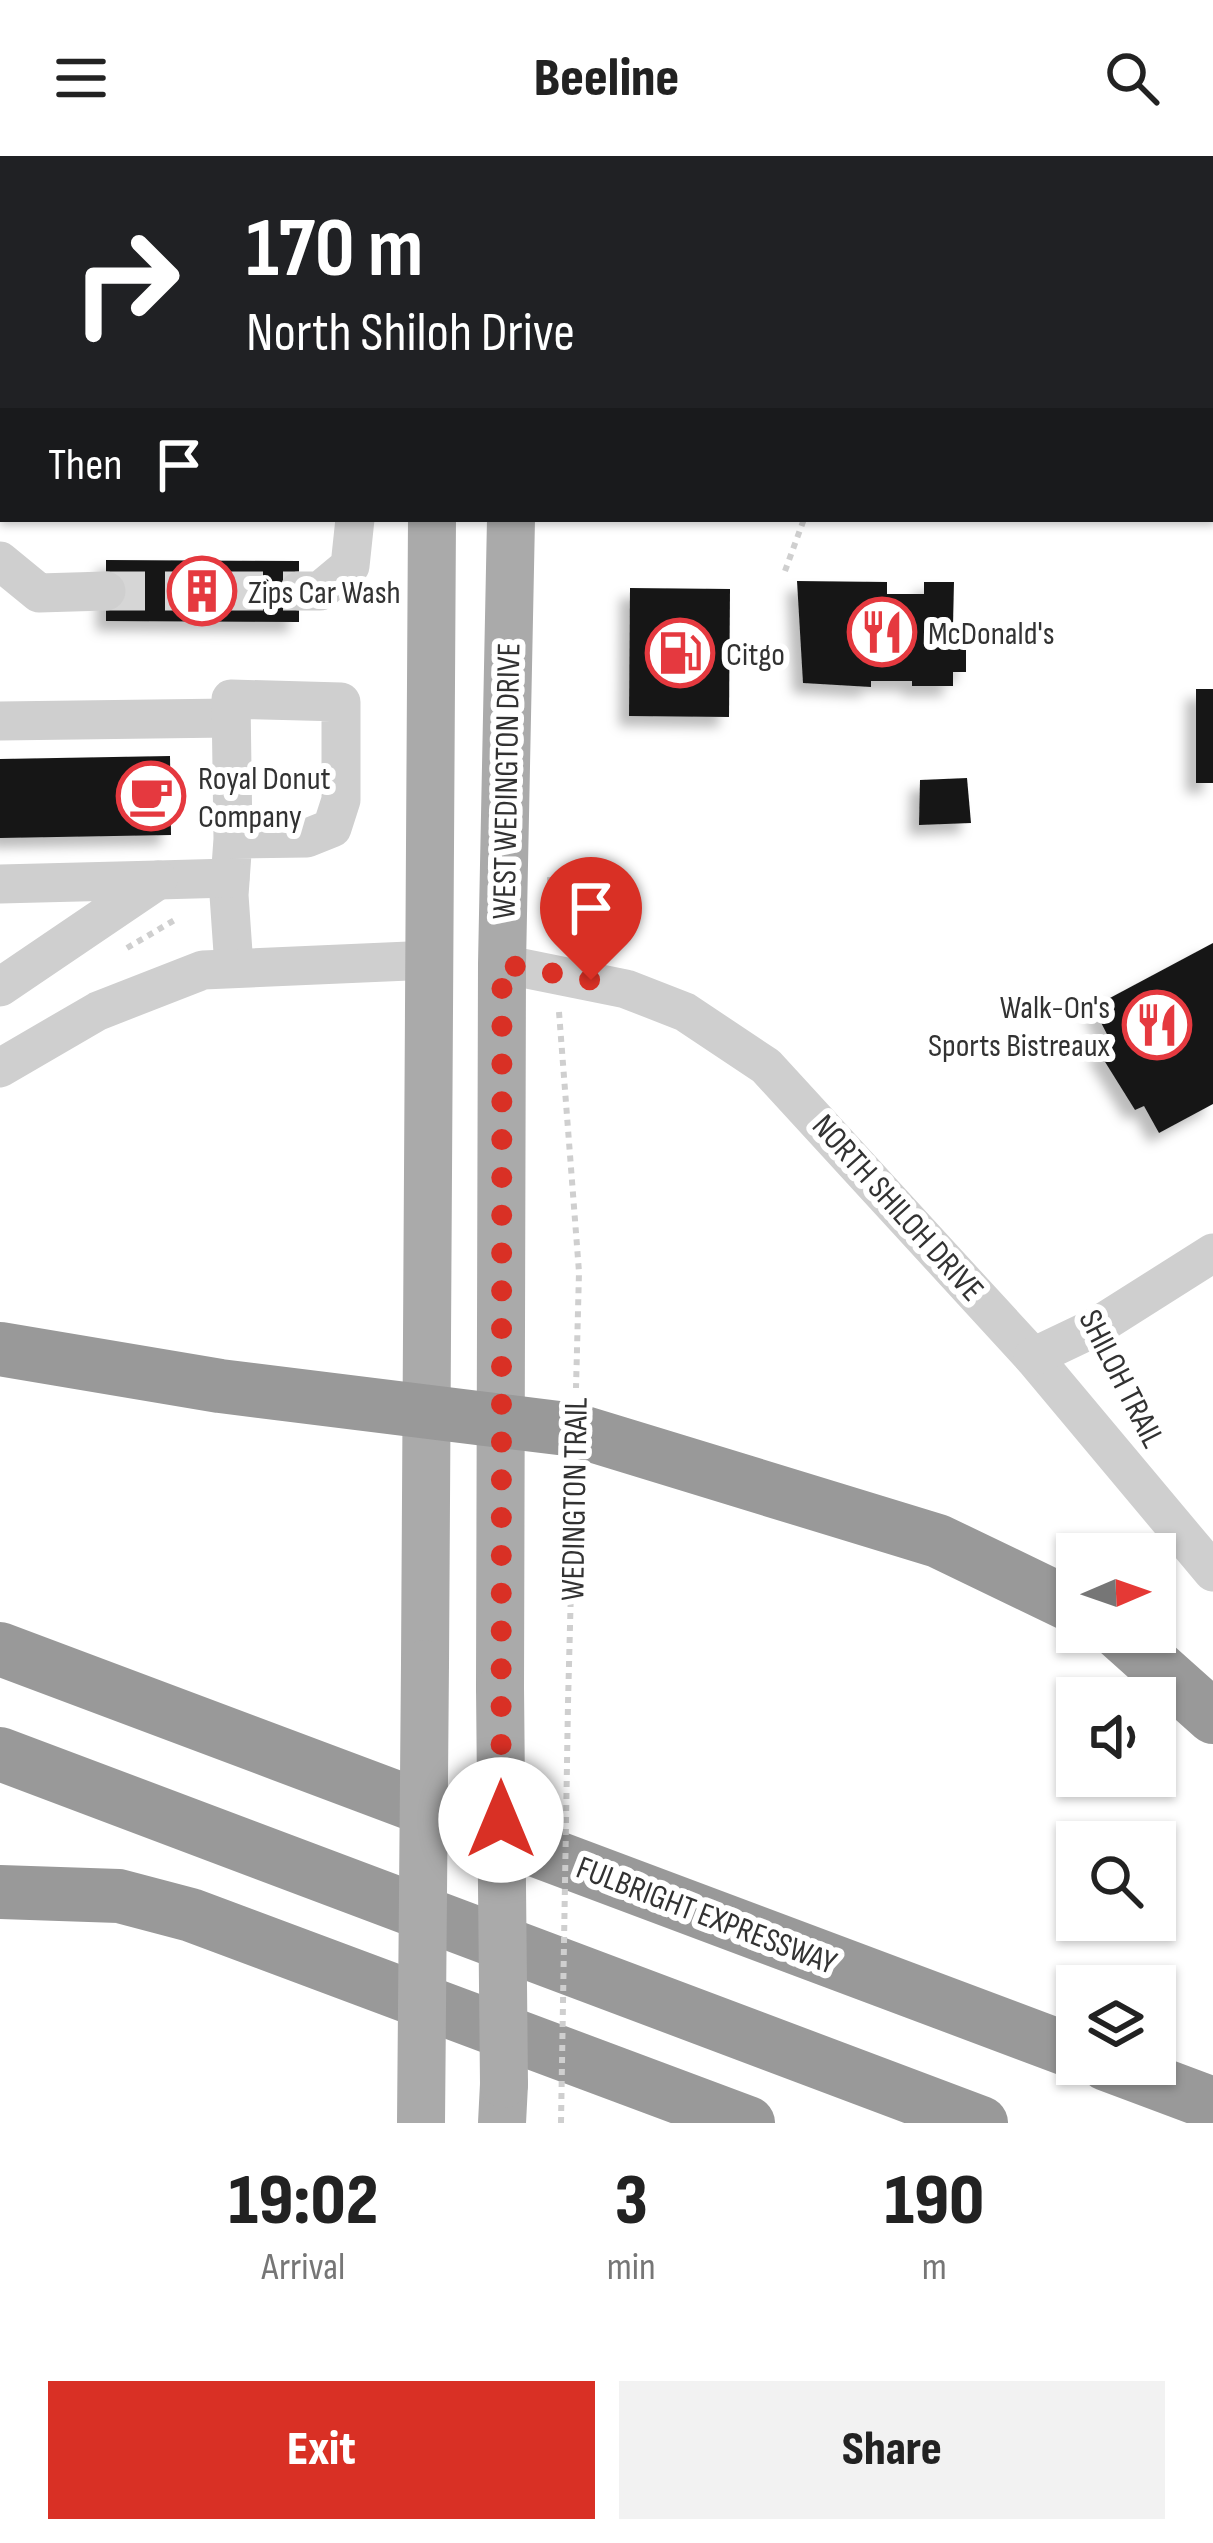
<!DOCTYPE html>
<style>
:root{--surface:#fff;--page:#f2f2f2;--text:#222;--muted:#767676;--accent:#d93025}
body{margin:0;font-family:"Sofia Sans Condensed",sans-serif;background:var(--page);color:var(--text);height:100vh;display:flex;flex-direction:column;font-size:45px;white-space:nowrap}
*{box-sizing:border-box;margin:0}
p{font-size:39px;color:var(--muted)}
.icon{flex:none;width:66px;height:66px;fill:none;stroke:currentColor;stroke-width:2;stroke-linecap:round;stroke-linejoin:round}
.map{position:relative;height:1967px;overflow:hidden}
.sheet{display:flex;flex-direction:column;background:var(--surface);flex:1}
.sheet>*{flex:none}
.hud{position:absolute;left:0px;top:0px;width:1215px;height:366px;box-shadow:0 3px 9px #0004;background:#202124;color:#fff;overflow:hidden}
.needle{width:78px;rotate:88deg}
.buttons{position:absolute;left:1056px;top:1377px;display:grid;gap:24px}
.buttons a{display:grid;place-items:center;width:120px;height:120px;border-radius:0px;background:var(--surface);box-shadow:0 3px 9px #0004;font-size:60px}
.pin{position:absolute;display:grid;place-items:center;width:102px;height:102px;color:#fff;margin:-123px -51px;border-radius:50% 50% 50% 0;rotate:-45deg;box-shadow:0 0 12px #0007}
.pin .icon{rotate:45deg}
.me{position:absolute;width:132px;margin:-66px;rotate:0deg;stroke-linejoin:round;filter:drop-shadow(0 0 9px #0008)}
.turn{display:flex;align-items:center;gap:42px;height:252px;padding:0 48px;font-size:54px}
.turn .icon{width:156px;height:156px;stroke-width:2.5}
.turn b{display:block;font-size:84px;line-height:102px}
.then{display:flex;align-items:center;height:114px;padding:0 48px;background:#0003;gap:24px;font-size:45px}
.eta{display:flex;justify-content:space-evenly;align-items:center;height:204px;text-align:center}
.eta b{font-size:72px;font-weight:800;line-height:84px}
.cta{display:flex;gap:24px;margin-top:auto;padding:24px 48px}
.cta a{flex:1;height:138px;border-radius:0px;background:var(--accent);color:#fff;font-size:48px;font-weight:800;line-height:138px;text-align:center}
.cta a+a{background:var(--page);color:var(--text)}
header{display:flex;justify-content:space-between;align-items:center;height:156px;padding:0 48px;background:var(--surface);font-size:54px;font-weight:800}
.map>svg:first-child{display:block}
.building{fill:#191919;filter:url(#shadow)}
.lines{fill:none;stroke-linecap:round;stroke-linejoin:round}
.minor-tunnel{stroke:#d6d6d6;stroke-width:39;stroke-dasharray:39 20;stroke-linecap:butt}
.path{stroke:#cfcfcf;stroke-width:6;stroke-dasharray:6 6;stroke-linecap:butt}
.minor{stroke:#cfcfcf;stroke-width:39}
.major{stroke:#aaa;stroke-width:48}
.highway{stroke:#999;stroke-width:54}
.path-bridge{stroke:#cfcfcf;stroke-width:6;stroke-dasharray:6 6;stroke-linecap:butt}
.major-bridge{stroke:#aaa;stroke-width:48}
.route{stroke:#d93025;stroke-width:21;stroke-dasharray:0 37.8}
.labels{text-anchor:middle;stroke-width:12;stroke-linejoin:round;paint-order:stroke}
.poi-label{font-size:33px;fill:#323232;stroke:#fff;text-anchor:start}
.street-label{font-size:33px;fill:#323232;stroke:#fff}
</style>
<header><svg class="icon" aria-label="menu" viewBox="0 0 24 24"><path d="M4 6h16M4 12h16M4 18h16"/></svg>Beeline<svg class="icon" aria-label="search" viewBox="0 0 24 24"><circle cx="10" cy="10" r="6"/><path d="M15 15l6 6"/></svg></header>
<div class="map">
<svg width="1213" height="1967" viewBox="0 0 1213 1967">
<defs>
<filter id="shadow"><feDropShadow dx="-10" dy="10" stdDeviation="6" flood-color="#0004"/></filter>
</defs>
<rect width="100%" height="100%" fill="#fff"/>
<g class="building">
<path d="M106 404 299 405V466L106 465Z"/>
<path d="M797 425 887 426V438H924V426H954L953 469H966V516H953V530H912V525H871V531L803 527Z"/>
<path d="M630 432 730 433 729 561 629 560Z"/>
<rect x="1196" y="533" width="17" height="94"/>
<path d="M170 600 171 679 0 682V603Z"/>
<path d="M967 622 971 667 919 669 920 624Z"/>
<path d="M1213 787V948L1159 977 1144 950 1135 954 1097 893 1111 886 1093 851Z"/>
</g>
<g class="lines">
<g class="minor-tunnel">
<path d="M802 3V0"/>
<path d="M106 435H299"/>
</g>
<g class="path">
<path d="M785 415 804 363"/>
<path d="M550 721 554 783"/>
<path d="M127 792 178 762"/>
<path d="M559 856 579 1116 576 1232"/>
<path d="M1112 1204 1152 1283"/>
<path d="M568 1547 574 1317"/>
</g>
<g class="minor">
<path d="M50 0V3"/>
<path d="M1147 0V3"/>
<path d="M321 3V0"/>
<path d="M1104 3V0"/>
<path d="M1212 271H1213"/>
<path d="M0 277 3 271"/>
<path d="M0 405 39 437 106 435"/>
<path d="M299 435H320L350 410 355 363"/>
<path d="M0 565 229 562"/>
<path d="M233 683 231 543 341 546V644L332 672 307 682 233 683 229 739 234 811"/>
<path d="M158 724 230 722"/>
<path d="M0 728 158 724 0 831"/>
<path d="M502 808 626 833 685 856 766 910 1033 1201 1213 1416"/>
<path d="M0 912 98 855 203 814 432 804"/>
<path d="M1033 1201 1096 1171 1213 1097"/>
</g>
<g class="major">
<path d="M513 0V3"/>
<path d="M440 3V0"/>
<path d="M425 1508 432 363"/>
<path d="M500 1532 502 808 511 363"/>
<path d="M502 1967 504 1928"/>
</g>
<g class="highway">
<path d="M0 1193 220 1230 575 1274 938 1385 1077 1452"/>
<path d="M1118 1476 1213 1561"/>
<path d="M0 1493 1077 1897"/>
<path d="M0 1598 981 1967"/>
<path d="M0 1736 119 1740 191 1759 748 1967"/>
<path d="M1106 1908 1213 1948"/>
</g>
<path class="path-bridge" d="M561 1967 568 1547"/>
<g class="major-bridge">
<path d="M500 1532 504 1928"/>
<path d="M421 1967 425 1508"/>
</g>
</g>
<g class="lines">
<path class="route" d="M501 1664 502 808 591 824"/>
</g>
<defs>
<symbol id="building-ring" viewBox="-11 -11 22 22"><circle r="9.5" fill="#fff" stroke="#e5393f" stroke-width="1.5"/><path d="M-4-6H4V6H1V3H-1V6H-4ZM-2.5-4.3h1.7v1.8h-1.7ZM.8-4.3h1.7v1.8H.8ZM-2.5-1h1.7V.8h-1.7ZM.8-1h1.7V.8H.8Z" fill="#e5393f"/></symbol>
<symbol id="restaurant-ring" viewBox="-11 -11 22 22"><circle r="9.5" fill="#fff" stroke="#e5393f" stroke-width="1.5"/><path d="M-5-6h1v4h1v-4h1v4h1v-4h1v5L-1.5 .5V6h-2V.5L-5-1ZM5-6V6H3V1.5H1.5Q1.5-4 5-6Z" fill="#e5393f"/></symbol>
<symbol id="fuel-ring" viewBox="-11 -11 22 22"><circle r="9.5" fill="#fff" stroke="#e5393f" stroke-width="1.5"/><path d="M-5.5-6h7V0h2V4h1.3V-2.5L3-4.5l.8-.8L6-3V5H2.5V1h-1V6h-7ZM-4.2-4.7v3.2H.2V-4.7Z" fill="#e5393f"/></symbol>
<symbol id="cafe-ring" viewBox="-11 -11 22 22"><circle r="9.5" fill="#fff" stroke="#e5393f" stroke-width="1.5"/><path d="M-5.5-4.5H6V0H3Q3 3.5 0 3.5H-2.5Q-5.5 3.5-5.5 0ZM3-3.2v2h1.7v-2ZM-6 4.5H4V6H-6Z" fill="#e5393f"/></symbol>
</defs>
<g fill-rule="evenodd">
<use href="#building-ring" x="164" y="397" width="76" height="76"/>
<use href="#restaurant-ring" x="844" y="438" width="76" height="76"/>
<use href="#fuel-ring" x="642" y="459" width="76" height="76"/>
<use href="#cafe-ring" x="113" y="602" width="76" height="76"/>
<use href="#restaurant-ring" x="1119" y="831" width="76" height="76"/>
</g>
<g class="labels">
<g class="poi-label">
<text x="248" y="447">Zips Car Wash</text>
<text x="928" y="488">McDonald's</text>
<text x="726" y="509">Citgo</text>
<text x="198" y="633">Royal Donut<tspan x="198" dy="38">Company</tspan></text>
<text x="1110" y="862" text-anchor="end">Walk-On's<tspan x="1110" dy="38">Sports Bistreaux</tspan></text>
</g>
<g class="street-label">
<text transform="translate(505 625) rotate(-89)" y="12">WEST WEDINGTON DRIVE</text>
<text transform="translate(899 1051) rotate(48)" y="12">NORTH SHILOH DRIVE</text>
<text transform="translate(1123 1222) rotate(63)" y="12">SHILOH TRAIL</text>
<text transform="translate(573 1343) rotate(-89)" y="12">WEDINGTON TRAIL</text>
<text transform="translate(707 1758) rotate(21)" y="12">FULBRIGHT EXPRESSWAY</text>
</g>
</g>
</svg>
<div class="buttons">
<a><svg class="needle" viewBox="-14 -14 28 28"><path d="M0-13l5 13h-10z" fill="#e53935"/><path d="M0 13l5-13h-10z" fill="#767676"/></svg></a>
<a><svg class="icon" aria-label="sound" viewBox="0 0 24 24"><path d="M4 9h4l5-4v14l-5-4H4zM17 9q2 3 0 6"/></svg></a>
<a><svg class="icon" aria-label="search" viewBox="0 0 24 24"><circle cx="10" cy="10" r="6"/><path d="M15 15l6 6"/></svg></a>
<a><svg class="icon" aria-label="layers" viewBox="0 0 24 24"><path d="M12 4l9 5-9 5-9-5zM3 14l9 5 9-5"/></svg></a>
</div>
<div class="pin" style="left:591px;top:824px;background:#d93025"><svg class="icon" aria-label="arrive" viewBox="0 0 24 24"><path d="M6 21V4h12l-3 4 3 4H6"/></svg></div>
<svg class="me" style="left:501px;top:1664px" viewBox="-20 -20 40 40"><circle r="19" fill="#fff"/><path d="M0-13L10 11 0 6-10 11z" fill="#d93025"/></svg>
<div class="hud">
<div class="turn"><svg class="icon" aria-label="right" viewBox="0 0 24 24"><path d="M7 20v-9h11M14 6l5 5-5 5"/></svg><div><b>170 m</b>North Shiloh Drive</div></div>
<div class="then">Then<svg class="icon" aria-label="arrive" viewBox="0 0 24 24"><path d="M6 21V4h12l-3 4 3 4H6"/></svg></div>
</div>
</div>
<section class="sheet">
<div class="eta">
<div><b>19:02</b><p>Arrival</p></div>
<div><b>3</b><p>min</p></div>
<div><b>190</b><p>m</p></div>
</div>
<div class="cta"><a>Exit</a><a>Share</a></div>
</section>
